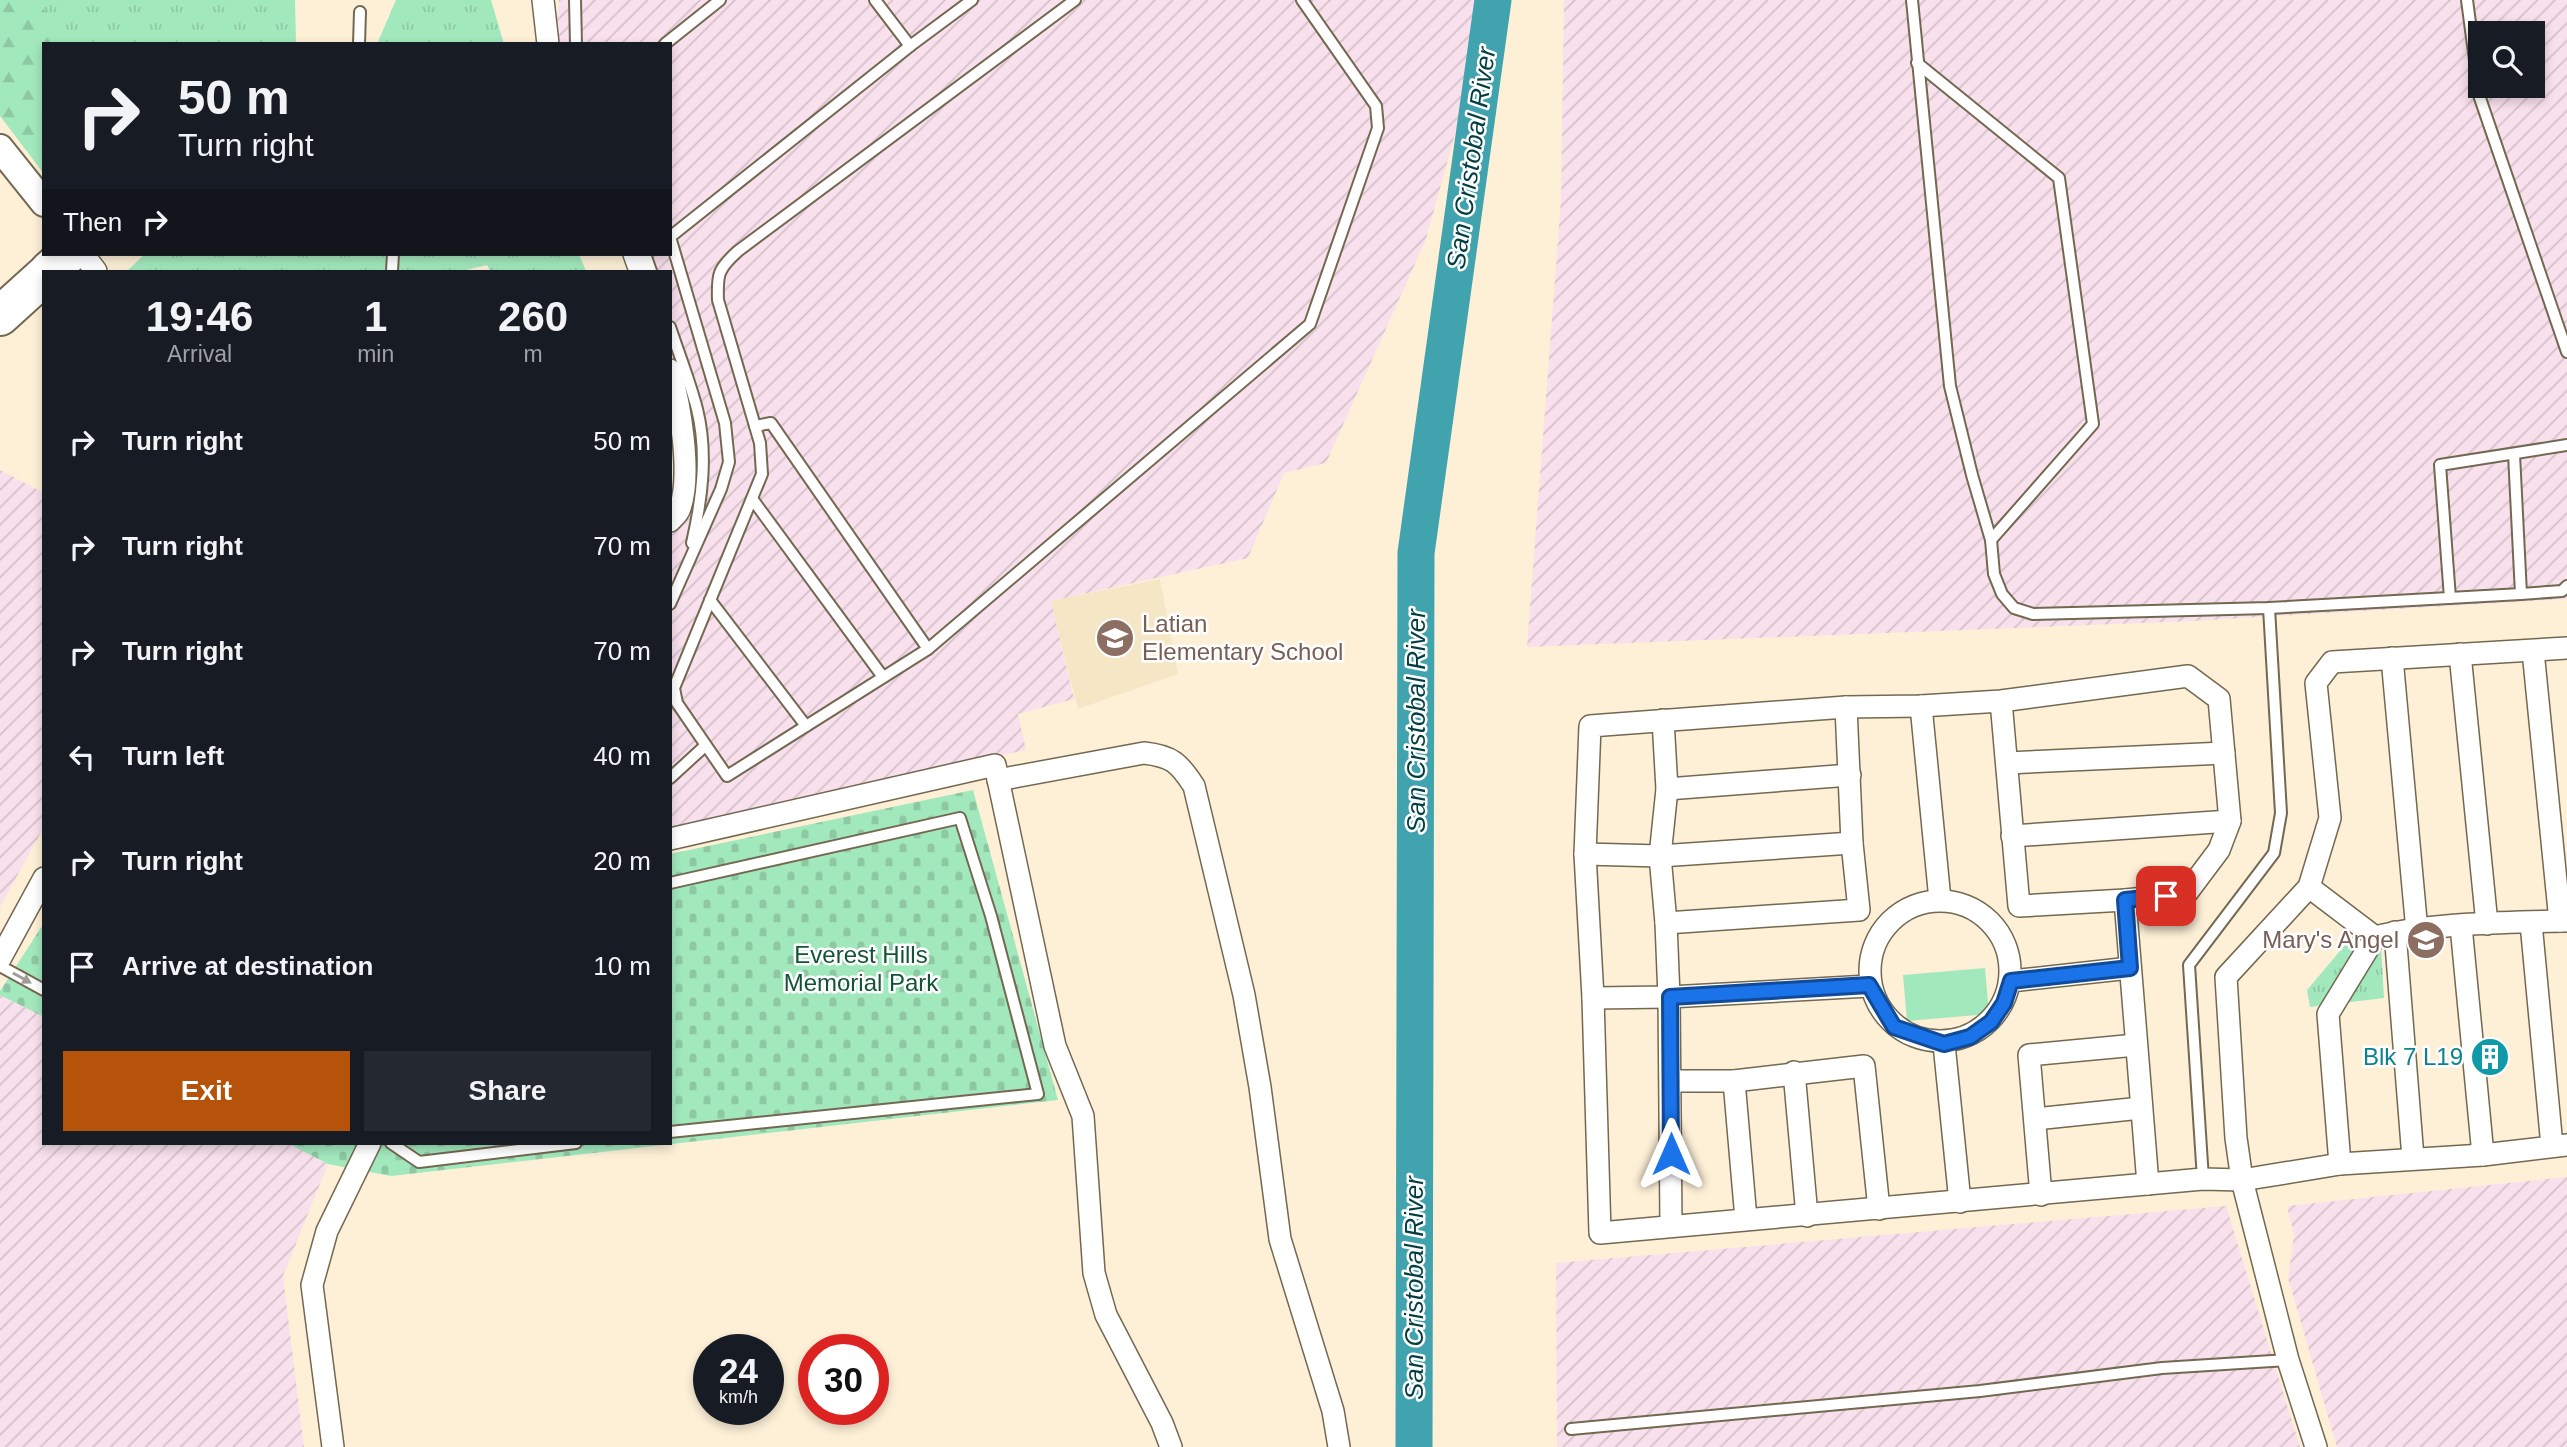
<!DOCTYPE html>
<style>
:root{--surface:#171b24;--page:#242831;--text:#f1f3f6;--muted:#9ea1a6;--accent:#b45309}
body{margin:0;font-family:Arial,sans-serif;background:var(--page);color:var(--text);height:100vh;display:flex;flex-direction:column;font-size:26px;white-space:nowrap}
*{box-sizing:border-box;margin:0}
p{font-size:23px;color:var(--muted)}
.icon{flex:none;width:38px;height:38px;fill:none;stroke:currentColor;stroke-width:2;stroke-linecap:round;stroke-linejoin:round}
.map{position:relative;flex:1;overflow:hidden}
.details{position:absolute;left:42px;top:270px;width:630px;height:875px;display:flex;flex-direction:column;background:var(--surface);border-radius:0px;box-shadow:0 4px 10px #0003}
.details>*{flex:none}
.banner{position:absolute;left:42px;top:42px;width:630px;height:214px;border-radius:0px;box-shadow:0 4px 10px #0003;background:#171b24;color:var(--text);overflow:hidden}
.tools{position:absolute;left:2468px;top:21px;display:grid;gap:14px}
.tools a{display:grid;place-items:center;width:77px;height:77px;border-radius:0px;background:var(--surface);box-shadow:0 4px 10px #0003;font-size:35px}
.speed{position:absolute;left:693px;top:1334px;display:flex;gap:14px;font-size:35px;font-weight:700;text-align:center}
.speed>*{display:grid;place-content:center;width:91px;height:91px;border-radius:50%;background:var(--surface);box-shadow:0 4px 10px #0003;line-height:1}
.speed small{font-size:18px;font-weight:400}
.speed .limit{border:10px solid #d22;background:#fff;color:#111}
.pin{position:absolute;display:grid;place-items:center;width:60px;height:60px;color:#fff;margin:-30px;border-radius:14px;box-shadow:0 4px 10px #0006}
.me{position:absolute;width:77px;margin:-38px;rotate:0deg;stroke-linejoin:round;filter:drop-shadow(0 0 5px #0008)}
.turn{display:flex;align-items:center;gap:24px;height:147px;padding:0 21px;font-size:32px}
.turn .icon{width:91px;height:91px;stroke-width:2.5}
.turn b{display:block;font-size:49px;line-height:60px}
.then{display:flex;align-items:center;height:66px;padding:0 21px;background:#0003;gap:14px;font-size:26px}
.eta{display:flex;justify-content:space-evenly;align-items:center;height:119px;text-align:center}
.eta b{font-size:42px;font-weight:700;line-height:49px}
.action{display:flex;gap:14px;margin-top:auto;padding:14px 21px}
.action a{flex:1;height:80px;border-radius:0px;background:var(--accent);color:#fff;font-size:28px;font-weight:700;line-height:80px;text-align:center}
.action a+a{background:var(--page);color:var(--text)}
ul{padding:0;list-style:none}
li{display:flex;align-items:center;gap:21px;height:105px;padding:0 21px}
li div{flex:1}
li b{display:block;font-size:26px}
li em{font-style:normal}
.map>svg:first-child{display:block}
.built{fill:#f5e6c5}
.industrial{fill:url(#industrial-furrows);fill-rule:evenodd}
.grass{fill:url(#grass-tufts)}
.forest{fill:url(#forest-firs)}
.cemetery{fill:url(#cemetery-stones)}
.pitch{fill:#a2e8bd}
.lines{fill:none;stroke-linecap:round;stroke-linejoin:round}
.river{stroke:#41a3ad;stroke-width:37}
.service-casing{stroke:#736851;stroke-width:14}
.minor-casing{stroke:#736851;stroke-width:24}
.tertiary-casing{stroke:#736851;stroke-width:30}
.motorway-casing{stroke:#736851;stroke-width:42}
.service{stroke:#fff;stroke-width:10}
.minor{stroke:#fff;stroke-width:21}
.tertiary{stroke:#fff;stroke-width:26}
.motorway{stroke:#fff;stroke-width:38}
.oneway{fill:#a09d98}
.route-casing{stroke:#114b97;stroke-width:18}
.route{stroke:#1a73e8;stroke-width:12}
.labels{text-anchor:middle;stroke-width:5;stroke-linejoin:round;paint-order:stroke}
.education-label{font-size:24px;fill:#785e54;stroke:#fff;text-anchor:start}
.park-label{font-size:24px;fill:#125534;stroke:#fff}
.culture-label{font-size:24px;fill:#0d838f;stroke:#fff;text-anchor:end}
.water-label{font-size:26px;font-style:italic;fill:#003e43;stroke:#fff}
</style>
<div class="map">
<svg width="2567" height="1447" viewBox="0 0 2567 1447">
<defs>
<pattern id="industrial-furrows" width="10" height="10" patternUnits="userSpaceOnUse" patternTransform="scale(1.75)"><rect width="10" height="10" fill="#f8e0ec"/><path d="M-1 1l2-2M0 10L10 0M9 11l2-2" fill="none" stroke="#d6c1cb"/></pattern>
<pattern id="grass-tufts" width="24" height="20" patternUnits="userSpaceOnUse" patternTransform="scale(1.75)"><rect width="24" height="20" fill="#a2e8bd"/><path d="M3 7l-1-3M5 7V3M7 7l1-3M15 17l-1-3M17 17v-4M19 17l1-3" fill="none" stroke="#8dc8a3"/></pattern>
<pattern id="forest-firs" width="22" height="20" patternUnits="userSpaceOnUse" patternTransform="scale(1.75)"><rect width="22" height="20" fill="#a2e8bd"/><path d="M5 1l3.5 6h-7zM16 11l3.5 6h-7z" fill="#8dc8a3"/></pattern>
<pattern id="cemetery-stones" width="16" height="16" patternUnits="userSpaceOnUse" patternTransform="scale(1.75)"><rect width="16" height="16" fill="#a2e8bd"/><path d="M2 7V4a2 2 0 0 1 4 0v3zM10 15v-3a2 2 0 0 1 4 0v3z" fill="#8dc8a3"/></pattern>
</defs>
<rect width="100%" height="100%" fill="#fdf0d7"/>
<path class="built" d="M1160 579 1178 674 1078 709 1050 601Z"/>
<g class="industrial">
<path d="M559 0H1492L1426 239 1326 463 1284 473 1248 558 1051 601 1074 699 1018 714 1026 750 670 829V533L682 526 694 486 687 413 670 355V271H645L639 254H670V44H558L556 31Z"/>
<path d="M1564 0H2567V599L2191 621 1527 647 1561 200ZM2480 33H2532V86H2480Z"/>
<path d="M0 470 44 493V827L0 907Z"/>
<path d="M0 995 44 1017V1143H287L328 1164 283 1276 304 1447H0Z"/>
<path d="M2567 1177V1447H2337L2288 1278 2294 1235 2287 1206Z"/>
<path d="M2226 1206 2300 1447H1557L1556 1263Z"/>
</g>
<g class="grass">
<path d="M38 0H295L296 44H66Z"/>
<path d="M396 0H491L504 44H377Z"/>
<path d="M145 254H579L586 271H490L487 265 462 271H127Z"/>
<path d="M2380 928 2384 998 2310 1007 2307 990 2356 932Z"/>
</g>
<path class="forest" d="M0 0H38L65 40 66 44H44V174L0 116Z"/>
<g class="cemetery">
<path d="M973 790 1058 1100 391 1176 328 1164 287 1143H670V854Z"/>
<path d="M44 923V1017L0 995V991Z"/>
</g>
<path class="pitch" d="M1985 968 1989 1014 1907 1021 1903 975Z"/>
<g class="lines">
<path class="river" d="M1414 1447 1416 553 1493 0"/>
<defs>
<g id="service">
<path d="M575 0 576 44"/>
<path d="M875 0 910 46"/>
<path d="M1075 0 738 251C718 269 717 274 718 300L760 443 762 474 674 688 677 703 727 776 928 649 1310 324 1378 128 1376 106 1302 0"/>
<path d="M1912 0 1950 386 1972 475 1991 540 1994 574 2002 594 2014 608 2033 614 2269 608 2521 594 2562 591 2567 586"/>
<path d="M2467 0 2480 98 2567 352"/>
<path d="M359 44 360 12"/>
<path d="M665 44 720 0"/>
<path d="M1917 63 2059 178 2093 424 1991 540"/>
<path d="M670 237 725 423 729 462 721 489 670 604"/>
<path d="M670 237 910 46 972 0"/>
<path d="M645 254 651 271"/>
<path d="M392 271 393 254"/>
<path d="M670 327C679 354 690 382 697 409 708 453 702 499 692 543"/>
<path d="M755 426 771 423 928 649"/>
<path d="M2514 454 2521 594"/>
<path d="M753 500 883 677"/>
<path d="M2450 598 2440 465 2567 445"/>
<path d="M710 600 806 726"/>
<path d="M670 778 705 746"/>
<path d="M670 883 960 818 991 916 1038 1094 670 1132"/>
<path d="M0 966 44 990"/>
<path d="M391 1143 419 1162 576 1143"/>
<path d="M2203 1179 2189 965 2274 853 2281 813 2269 608"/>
<path d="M1571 1429 1980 1391 2162 1368 2288 1360"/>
</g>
<g id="minor">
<path d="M543 0 548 44"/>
<path d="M83 254 96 271"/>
<path d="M634 254 640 271"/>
<path d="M670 370C680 404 692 474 680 508 679 513 674 517 670 521"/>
<path d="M2533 651 2560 921"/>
<path d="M2460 654 2487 924"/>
<path d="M2392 658 2417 931"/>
<path d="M2001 701 2019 906 2125 900 2186 894 2219 850 2230 821 2219 699 2188 676 2001 701 1921 706 1846 707 1590 726 1585 854 1593 998 1600 1233 2203 1179 2242 1180 2340 1164 2483 1155 2567 1145"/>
<path d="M1921 706 1940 900"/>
<path d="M1663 720 1667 789 1660 856 1666 923 1669 997 1671 1226"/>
<path d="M2007 763 2224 753"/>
<path d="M998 780 1144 753C1172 756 1179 763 1194 786L1244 995 1260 1087 1280 1239 1333 1411 1339 1447"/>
<path d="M1667 789 1850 775"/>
<path d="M2012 836 2230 821"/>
<path d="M670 839 995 765 1055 1046 1083 1116 1094 1273 1106 1315 1162 1423 1171 1447"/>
<path d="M1585 854 1660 856 1852 843"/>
<path d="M2309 887 2375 937C2432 923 2508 922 2567 921"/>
<path d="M2125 900 2148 1184"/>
<circle cx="1940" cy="971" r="70"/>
<path d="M1666 923 1859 910 1852 843 1846 707"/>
<path d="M2531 923 2552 1146"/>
<path d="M2461 926 2483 1155"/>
<path d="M2395 932 2413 1158"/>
<path d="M0 959 44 878"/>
<path d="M2011 981 2130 968"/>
<path d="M1593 998 1669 997 1869 986"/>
<path d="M1944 1044 1960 1202"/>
<path d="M1794 1072 1807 1216"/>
<path d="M1672 1081H1734L1864 1066 1879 1209"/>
<path d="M1734 1081 1746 1219"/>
<path d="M2035 1119 2141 1108"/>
<path d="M2340 1164 2328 1014 2375 937"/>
<path d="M2041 1195 2029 1055 2136 1045"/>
<path d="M333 1447 312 1285 327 1231 370 1143"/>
<path d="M2316 1447 2288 1360 2242 1180 2236 1138 2226 977 2309 887 2330 818 2316 683 2332 662 2567 648"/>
</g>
<path id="tertiary" d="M0 148 44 203"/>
<g id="motorway">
<path d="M49 271 68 254"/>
<path d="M0 316 44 276"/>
</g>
</defs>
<use href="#service" class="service-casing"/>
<use href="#minor" class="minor-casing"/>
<use href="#tertiary" class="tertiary-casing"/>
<use href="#motorway" class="motorway-casing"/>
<use href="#service" class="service"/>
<use href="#minor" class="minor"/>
<use href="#tertiary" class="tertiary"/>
<use href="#motorway" class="motorway"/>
</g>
<defs><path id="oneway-solid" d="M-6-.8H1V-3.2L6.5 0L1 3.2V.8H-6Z" transform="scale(1.75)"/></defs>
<use class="oneway" href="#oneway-solid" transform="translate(22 978) rotate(29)"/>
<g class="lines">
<defs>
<path id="route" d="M1671 1154 1670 997 1869 985 1894 1027 1944 1044 1970 1037 1991 1022 2004 1003 2011 981 2130 968 2125 900 2166 896"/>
</defs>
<use href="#route" class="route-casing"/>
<use href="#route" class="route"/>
</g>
<defs>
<symbol id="school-disc" viewBox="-11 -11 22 22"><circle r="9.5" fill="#8d6e63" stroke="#fff"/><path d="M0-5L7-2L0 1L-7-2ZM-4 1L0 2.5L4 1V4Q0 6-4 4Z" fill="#fff"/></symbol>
<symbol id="building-disc" viewBox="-11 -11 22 22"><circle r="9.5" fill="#0f9aa8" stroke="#fff"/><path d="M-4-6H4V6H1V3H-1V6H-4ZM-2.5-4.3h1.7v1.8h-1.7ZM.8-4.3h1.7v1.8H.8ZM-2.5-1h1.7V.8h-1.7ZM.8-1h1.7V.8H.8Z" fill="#fff"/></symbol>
</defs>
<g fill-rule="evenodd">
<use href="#school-disc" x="1093" y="616" width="44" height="44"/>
<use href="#school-disc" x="2404" y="918" width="44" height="44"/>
<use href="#building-disc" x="2468" y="1035" width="44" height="44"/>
</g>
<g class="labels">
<g class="education-label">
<text x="1142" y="632">Latian<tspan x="1142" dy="28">Elementary School</tspan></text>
<text x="2399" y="948" text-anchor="end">Mary's Angel</text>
</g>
<g class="park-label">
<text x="861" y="963">Everest Hills<tspan x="861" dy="28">Memorial Park</tspan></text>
</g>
<g class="culture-label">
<text x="2463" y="1065">Blk 7 L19</text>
</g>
<g class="water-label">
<text transform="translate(1471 158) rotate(-82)" y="9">San Cristobal River</text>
<text transform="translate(1416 721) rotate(-90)" y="9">San Cristobal River</text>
<text transform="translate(1414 1288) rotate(-90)" y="9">San Cristobal River</text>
</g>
</g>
</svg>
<div class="tools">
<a><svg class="icon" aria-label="search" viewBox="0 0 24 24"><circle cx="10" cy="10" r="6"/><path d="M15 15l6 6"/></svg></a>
</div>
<div class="speed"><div>24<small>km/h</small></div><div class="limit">30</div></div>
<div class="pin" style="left:2166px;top:896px;background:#d93025"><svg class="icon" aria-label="arrive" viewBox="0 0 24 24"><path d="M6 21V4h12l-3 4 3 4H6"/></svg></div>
<svg class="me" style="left:1671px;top:1154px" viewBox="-20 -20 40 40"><path d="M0-17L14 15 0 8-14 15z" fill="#1a73e8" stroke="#fff" stroke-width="4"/></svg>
<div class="banner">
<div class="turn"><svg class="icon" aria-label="right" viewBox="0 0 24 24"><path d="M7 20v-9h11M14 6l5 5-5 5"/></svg><div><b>50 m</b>Turn right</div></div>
<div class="then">Then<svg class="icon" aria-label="right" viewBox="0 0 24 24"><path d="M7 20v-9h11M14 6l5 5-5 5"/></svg></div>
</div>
<section class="details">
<div class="eta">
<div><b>19:46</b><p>Arrival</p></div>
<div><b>1</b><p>min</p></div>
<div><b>260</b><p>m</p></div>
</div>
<ul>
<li><svg class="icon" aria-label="right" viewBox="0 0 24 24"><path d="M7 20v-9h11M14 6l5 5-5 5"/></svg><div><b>Turn right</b></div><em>50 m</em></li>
<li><svg class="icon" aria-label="right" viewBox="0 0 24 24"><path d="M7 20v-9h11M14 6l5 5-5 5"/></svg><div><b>Turn right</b></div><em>70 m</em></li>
<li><svg class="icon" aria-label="right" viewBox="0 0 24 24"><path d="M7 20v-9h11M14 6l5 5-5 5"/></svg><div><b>Turn right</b></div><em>70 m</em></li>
<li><svg class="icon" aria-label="left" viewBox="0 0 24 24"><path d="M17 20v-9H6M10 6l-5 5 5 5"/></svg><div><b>Turn left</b></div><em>40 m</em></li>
<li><svg class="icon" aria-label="right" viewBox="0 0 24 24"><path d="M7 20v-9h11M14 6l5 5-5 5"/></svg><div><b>Turn right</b></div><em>20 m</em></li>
<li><svg class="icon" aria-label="arrive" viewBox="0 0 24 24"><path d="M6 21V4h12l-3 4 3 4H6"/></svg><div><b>Arrive at destination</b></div><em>10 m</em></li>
</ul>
<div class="action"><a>Exit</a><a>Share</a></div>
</section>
</div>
